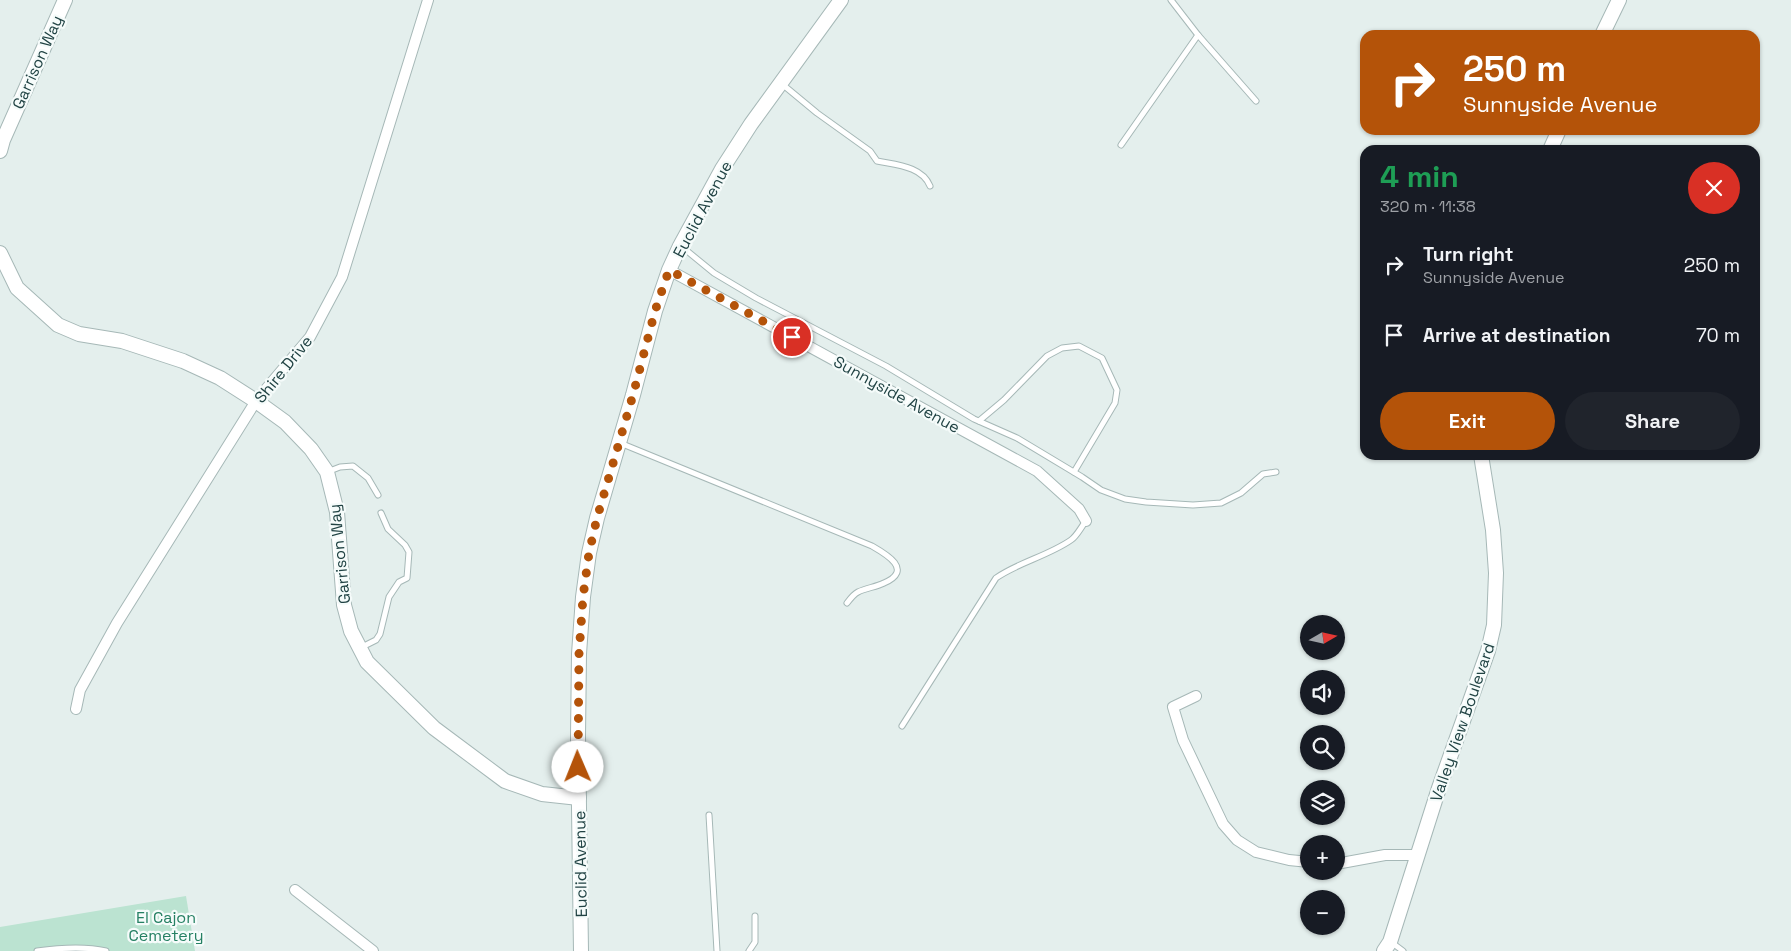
<!DOCTYPE html>
<meta charset="utf-8">
<style>
:root{--surface:#171b24;--page:#20242c;--text:#f1f3f6;--muted:#9ea1a6;--accent:#b45309}
body{margin:0;font-family:"Space Grotesk",sans-serif;background:var(--page);color:var(--text);height:100vh;display:flex;flex-direction:column;font-size:19px;white-space:nowrap}
*{box-sizing:border-box;margin:0}
p{font-size:16px;color:var(--muted)}
.icon{flex:none;width:28px;height:28px;fill:none;stroke:currentColor;stroke-width:2;stroke-linecap:round;stroke-linejoin:round}
.map{position:relative;flex:1;overflow:hidden}
.panel{position:absolute;left:1360px;top:145px;width:400px;height:315px;display:flex;flex-direction:column;background:var(--surface);border-radius:15px;box-shadow:0 1px 4px #0004}
.panel>*{flex:none}
.hud{position:absolute;left:1360px;top:30px;width:400px;height:105px;border-radius:15px;box-shadow:0 1px 4px #0004;background:#b45309;color:#fff;overflow:hidden}
.needle{width:32px;rotate:81deg}
.buttons{position:absolute;left:1300px;top:615px;display:grid;gap:10px}
.buttons a{display:grid;place-items:center;width:45px;height:45px;border-radius:50%;background:var(--surface);box-shadow:0 1px 4px #0004;font-size:25px}
.pin{position:absolute;display:grid;place-items:center;width:42px;height:42px;color:#fff;margin:-21px;border:2px solid #fff;border-radius:50%;box-shadow:0 1px 5px #0007}
.me{position:absolute;width:55px;margin:-28px;rotate:359deg;stroke-linejoin:round;filter:drop-shadow(0 0 4px #0008)}
.turn{display:flex;align-items:center;gap:18px;height:105px;padding:0 20px;font-size:22px}
.turn .icon{width:65px;height:65px;stroke-width:2.5}
.turn b{display:block;font-size:35px;line-height:42px}
.round{display:grid;place-items:center;flex:none;width:52px;height:52px;border-radius:26px;background:var(--page)}
.summary{display:flex;align-items:center;justify-content:space-between;height:85px;padding:0 20px}
h1{font-size:30px;font-weight:800;line-height:38px;color:#1e9e55}
.button{display:flex;gap:10px;margin-top:auto;padding:10px 20px}
.button a{flex:1;height:58px;border-radius:30px;background:var(--accent);color:#fff;font-size:20px;font-weight:800;line-height:58px;text-align:center}
.button a+a{background:var(--page);color:var(--text)}
ul{padding:0;list-style:none}
li{display:flex;align-items:center;gap:15px;height:70px;padding:0 20px}
li div{flex:1}
li b{display:block;font-size:19px}
li em{font-style:normal}
.map>svg:first-child{display:block}
.green{fill:#bbe3d1}
.lines{fill:none;stroke-linecap:round;stroke-linejoin:round}
.service-casing{stroke:#a6b8b7;stroke-width:7}
.minor-casing{stroke:#a6b8b7;stroke-width:12}
.tertiary-casing{stroke:#a6b8b7;stroke-width:16}
.service{stroke:#fff;stroke-width:5}
.minor{stroke:#fff;stroke-width:10}
.tertiary{stroke:#fff;stroke-width:14}
.route{stroke:#b45309;stroke-width:9;stroke-dasharray:0 16.2}
.labels{text-anchor:middle;stroke-width:4.5;stroke-linejoin:round;paint-order:stroke}
.street-label{font-size:16px;fill:#214344;stroke:#f5fbfa}
.park-label{font-size:16px;fill:#258063;stroke:#f5fbfa}
</style>
<div class="map">
<svg width="1791" height="951" viewBox="0 0 1791 951">
<rect width="100%" height="100%" fill="#e4efed"/>
<path class="green" d="M186 896 195 951H0V927Z"/>
<g class="lines">
<defs>
<g id="service">
<path d="M1171 0 1198 35 1256 101"/>
<path d="M782 84 817 113 870 151 877 161C896 165 922 166 930 186"/>
<path d="M1121 145 1198 35"/>
<path d="M681 246 714 273 756 298 886 366 974 419 1017 438 1082 477 1101 490 1125 499 1146 502 1193 505 1221 503 1241 493 1263 474 1276 472"/>
<path d="M979 421 1004 400 1047 356 1062 348 1079 346 1102 358 1117 390 1115 403 1074 472"/>
<path d="M620 443 872 546C886 554 914 570 884 583 876 587 866 588 858 592 854 594 850 599 847 603"/>
<path d="M327 472 340 467 353 466 368 478 378 495"/>
<path d="M360 648 376 640 380 634 389 597 399 582 407 578 409 552 405 545 388 529 381 513"/>
<path d="M902 726 996 578C1019 562 1048 556 1071 540 1077 536 1081 527 1086 521"/>
<path d="M709 815 717 951"/>
<path d="M1391 942 1403 951"/>
<path d="M37 951C59 948 84 946 106 951"/>
<path d="M749 951 755 942V916"/>
</g>
<g id="minor">
<path d="M669 270 1037 471 1079 509 1086 521"/>
<path d="M1196 696 1173 707 1183 740 1223 824 1237 840 1256 852 1289 860 1309 862"/>
<path d="M76 709 80 690 117 623 256 401 310 337 342 277 428 0"/>
<path d="M1336 864 1385 855H1419"/>
<path d="M295 890 373 951"/>
</g>
<g id="tertiary">
<path d="M1602 35 1619 0"/>
<path d="M1550 150 1559 130"/>
<path d="M0 151 3 140 65 0"/>
<path d="M0 253 17 288 58 325 79 334 122 341 183 361 220 378 256 401 285 422 311 449 327 472 337 512 344 605 351 631 367 662 434 728 505 781 542 794 579 798"/>
<path d="M581 951 578 736 579 654 583 597 589 553 597 518 633 395 655 311 669 270 680 246 722 169 751 124 841 0"/>
<path d="M1384 951 1390 942 1439 788 1488 651 1494 625 1496 573 1493 530 1481 455"/>
</g>
</defs>
<use href="#service" class="service-casing"/>
<use href="#minor" class="minor-casing"/>
<use href="#tertiary" class="tertiary-casing"/>
<use href="#service" class="service"/>
<use href="#minor" class="minor"/>
<use href="#tertiary" class="tertiary"/>
</g>
<g class="lines">
<path class="route" d="M578 767 579 654 583 597 589 553 597 518 633 395 655 311 669 270 792 337"/>
</g>
<g class="labels">
<g class="street-label">
<text transform="translate(37 62) rotate(-66)" y="6">Garrison Way</text>
<text transform="translate(702 209) rotate(-62)" y="6">Euclid Avenue</text>
<text transform="translate(283 369) rotate(-51)" y="6">Shire Drive</text>
<text transform="translate(897 394) rotate(29)" y="6">Sunnyside Avenue</text>
<text transform="translate(339 554) rotate(-96)" y="6">Garrison Way</text>
<text transform="translate(1462 722) rotate(-71)" y="6">Valley View Boulevard</text>
<text transform="translate(580 864) rotate(-91)" y="6">Euclid Avenue</text>
</g>
<g class="park-label">
<text x="166" y="923">El Cajon<tspan x="166" dy="18">Cemetery</tspan></text>
</g>
</g>
</svg>
<div class="buttons">
<a><svg class="needle" viewBox="-14 -14 28 28"><path d="M0-13l5 13h-10z" fill="#e53935"/><path d="M0 13l5-13h-10z" fill="#9ea1a6"/></svg></a>
<a><svg class="icon" aria-label="sound" viewBox="0 0 24 24"><path d="M4 9h4l5-4v14l-5-4H4zM17 9q2 3 0 6"/></svg></a>
<a><svg class="icon" aria-label="search" viewBox="0 0 24 24"><circle cx="10" cy="10" r="6"/><path d="M15 15l6 6"/></svg></a>
<a><svg class="icon" aria-label="layers" viewBox="0 0 24 24"><path d="M12 4l9 5-9 5-9-5zM3 14l9 5 9-5"/></svg></a>
<a>+</a>
<a>−</a>
</div>
<div class="pin" style="left:792px;top:337px;background:#d93025"><svg class="icon" aria-label="arrive" viewBox="0 0 24 24"><path d="M6 21V4h12l-3 4 3 4H6"/></svg></div>
<svg class="me" style="left:578px;top:767px" viewBox="-20 -20 40 40"><circle r="19" fill="#fff"/><path d="M0-13L10 11 0 6-10 11z" fill="#b45309"/></svg>
<div class="hud">
<div class="turn"><svg class="icon" aria-label="right" viewBox="0 0 24 24"><path d="M7 20v-9h11M14 6l5 5-5 5"/></svg><div><b>250 m</b>Sunnyside Avenue</div></div>
</div>
<section class="panel">
<div class="summary"><div><h1>4 min</h1><p>320 m · 11:38</p></div><a class="round" style="background:#d93025;color:#fff"><svg class="icon" aria-label="close" viewBox="0 0 24 24"><path d="M6 6l12 12M18 6L6 18"/></svg></a></div>
<ul>
<li><svg class="icon" aria-label="right" viewBox="0 0 24 24"><path d="M7 20v-9h11M14 6l5 5-5 5"/></svg><div><b>Turn right</b><p>Sunnyside Avenue</p></div><em>250 m</em></li>
<li><svg class="icon" aria-label="arrive" viewBox="0 0 24 24"><path d="M6 21V4h12l-3 4 3 4H6"/></svg><div><b>Arrive at destination</b></div><em>70 m</em></li>
</ul>
<div class="button"><a>Exit</a><a>Share</a></div>
</section>
</div>
